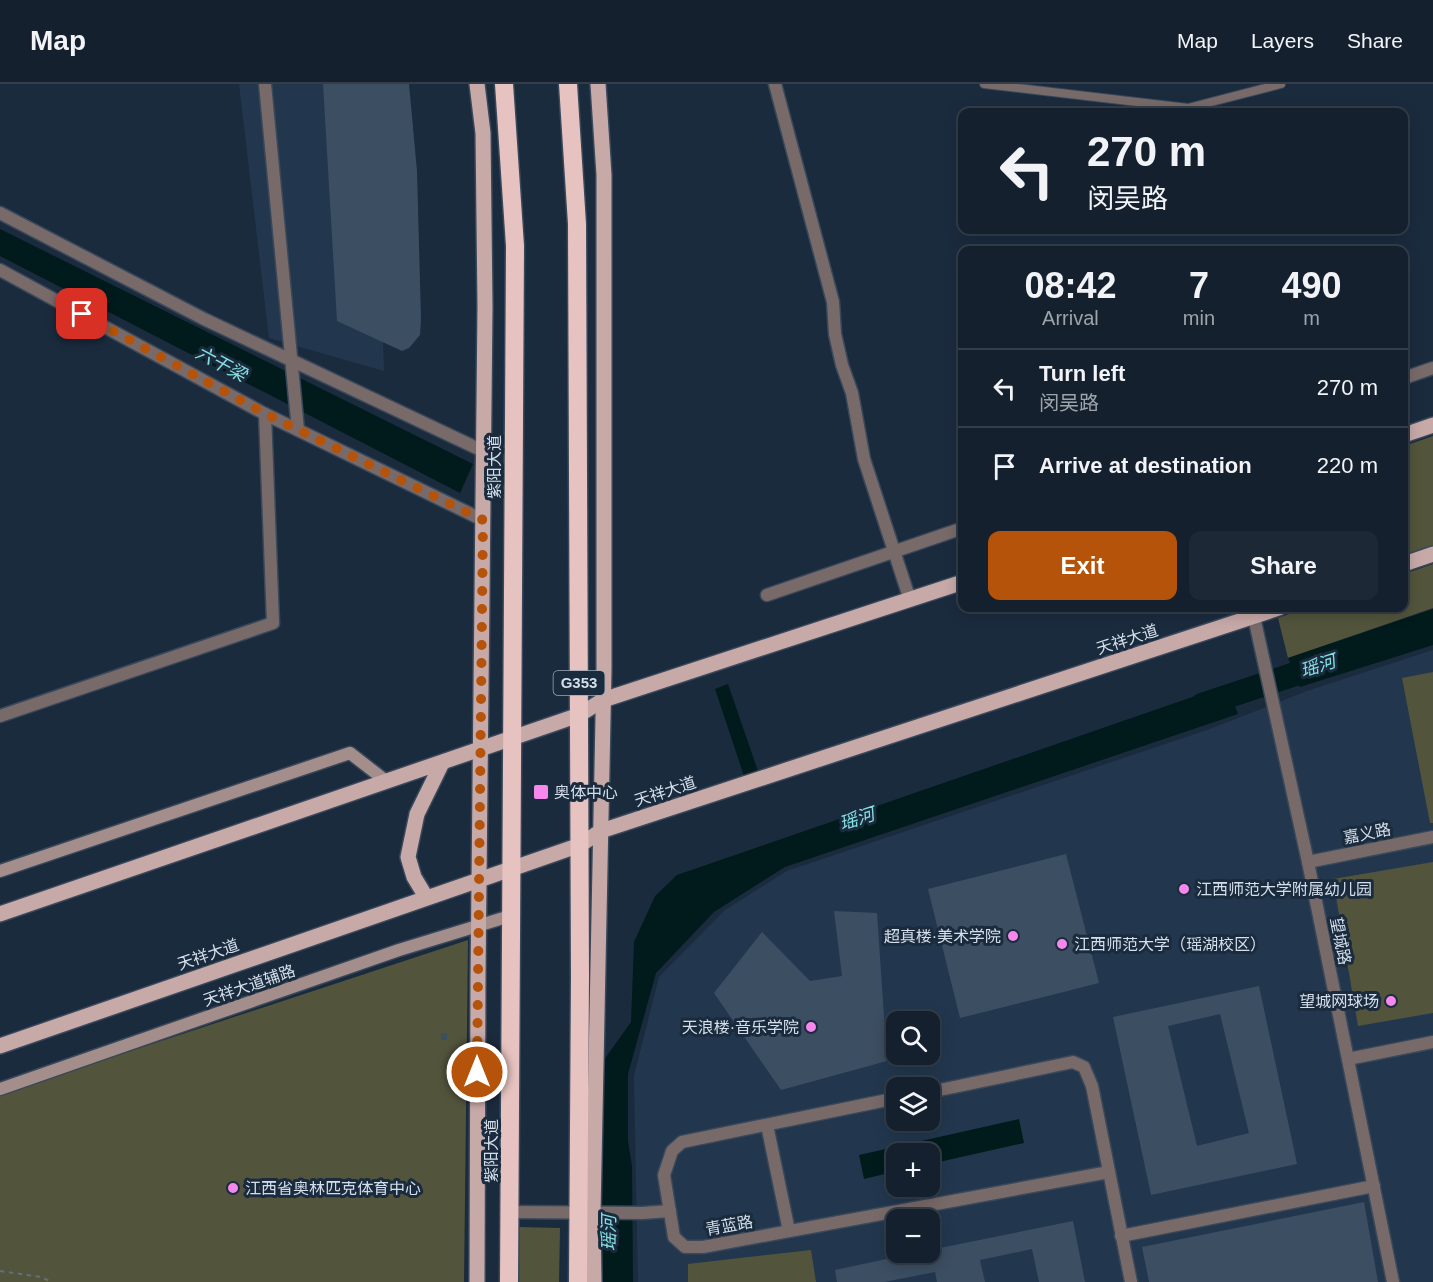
<!DOCTYPE html>
<meta charset="utf-8">
<style>
:root{--surface:#14202e;--page:#1d2836;--text:#f1f3f6;--muted:#9da3aa;--line:#333e4a;--accent:#b45309}
body{margin:0;font-family:Arial,"Noto Sans SC",sans-serif;background:var(--page);color:var(--text);height:100vh;display:flex;flex-direction:column;font-size:22px;white-space:nowrap}
*{box-sizing:border-box;margin:0}
p{font-size:20px;color:var(--muted)}
.icon{flex:none;width:33px;height:33px;fill:none;stroke:currentColor;stroke-width:2;stroke-linecap:round;stroke-linejoin:round}
.map{position:relative;flex:1;overflow:hidden}
.drawer{position:absolute;left:958px;top:162px;width:450px;height:366px;display:flex;flex-direction:column;background:var(--surface);border-radius:12px;box-shadow:0 3px 15px #0003,0 0 0 2px var(--line)}
.drawer>*{flex:none}
.guide{position:absolute;left:958px;top:24px;width:450px;height:126px;border-radius:12px;box-shadow:0 3px 15px #0003,0 0 0 2px var(--line);background:#14202e;color:var(--text);overflow:hidden}
.tools{position:absolute;left:886px;top:927px;display:grid;gap:12px}
.tools a{display:grid;place-items:center;width:54px;height:54px;border-radius:12px;background:var(--surface);box-shadow:0 3px 15px #0003,0 0 0 2px var(--line);font-size:30px}
.pin{position:absolute;display:grid;place-items:center;width:51px;height:51px;color:#fff;margin:-26px;border-radius:12px;box-shadow:0 3px 9px #0006}
.me{position:absolute;width:66px;margin:-33px;rotate:0deg;stroke-linejoin:round;filter:drop-shadow(0 0 4px #0008)}
.turn{display:flex;align-items:center;gap:21px;height:126px;padding:0 30px;font-size:27px}
.turn .icon{width:78px;height:78px;stroke-width:2.5}
.turn b{display:block;font-size:42px;line-height:51px}
.eta{display:flex;justify-content:space-evenly;align-items:center;height:102px;text-align:center}
.eta b{font-size:36px;font-weight:600;line-height:42px}
.cta{display:flex;gap:12px;margin-top:auto;padding:12px 30px}
.cta a{flex:1;height:69px;border-radius:12px;background:var(--accent);color:#fff;font-size:24px;font-weight:600;line-height:69px;text-align:center}
.cta a+a{background:var(--page);color:var(--text)}
ul{padding:0;list-style:none}
li{display:flex;align-items:center;gap:18px;height:78px;padding:0 30px;border-top:2px solid var(--line)}
li div{flex:1}
li b{display:block;font-size:22px}
li em{font-style:normal}
header{display:flex;align-items:center;gap:36px;box-sizing:border-box;height:84px;padding:0 30px;background:var(--surface);border-bottom:2px solid var(--line)}
header strong{font-size:28px}
nav{display:flex;gap:33px;margin-inline-start:auto;font-size:21px}
.map>svg:first-child{display:block}
.built{fill:#22374e;fill-rule:evenodd}
.green{fill:#52543c}
.water{fill:#011b1c}
.lines{fill:none;stroke-linecap:round;stroke-linejoin:round}
.river{stroke:#011b1c;stroke-width:24}
.building{fill:#3c4e62;fill-rule:evenodd}
.lane-casing{stroke:#39485a;stroke-width:10}
.street-casing{stroke:#39485a;stroke-width:15}
.secondary-casing{stroke:#39485a;stroke-width:15}
.primary-casing{stroke:#39485a;stroke-width:18}
.highway-casing{stroke:#39485a;stroke-width:21}
.path{stroke:#616f7f;stroke-width:2;stroke-dasharray:4.5 4.5;stroke-linecap:butt}
.lane{stroke:#786a69;stroke-width:8}
.street{stroke:#786a69;stroke-width:12}
.secondary{stroke:#a48e8c;stroke-width:12}
.primary{stroke:#c7a9a8;stroke-width:15}
.highway{stroke:#e6c2c0;stroke-width:18}
.route{stroke:#b45309;stroke-width:10;stroke-dasharray:0 18}
.poi-dot{fill:#f688ed;stroke:#1b2b3e;stroke-width:2}
.labels{text-anchor:middle;stroke-width:6;stroke-linejoin:round;paint-order:stroke}
.shield{fill:#1b2b3e;stroke:#9ca9b7;stroke-width:1.5}
.shield-label{font-size:15px;font-weight:bold;fill:#d4dfeb}
.street-label{font-size:16px;fill:#d4dfeb;stroke:#1b2b3e}
.poi-label{font-size:16px;fill:#d4dfeb;stroke:#1b2b3e;text-anchor:start}
.water-label{font-size:18px;font-style:italic;fill:#86e0e2;stroke:#1b2b3e}
</style>
<header>
<strong>Map</strong>
<nav><a>Map</a><a>Layers</a><a>Share</a></nav>
</header>
<div class="map">
<svg width="1433" height="1198" viewBox="0 0 1433 1198">
<rect width="100%" height="100%" fill="#1b2b3e"/>
<g class="built">
<path d="M239 0H373L384 287 269 254Z"/>
<path d="M1433 566V1198H638L634 992 659 893 725 826 787 787 1210 645 1307 607ZM897 938H930V970H897ZM897 1004H930V1036H897ZM897 1070H930V1102H897ZM897 1136H930V1168H897Z"/>
</g>
<g class="green">
<path d="M1433 352V462L1404 471V362Z"/>
<path d="M1433 480V524L1288 574 1278 534 1306 524H1366L1367 527 1377 524H1404V490Z"/>
<path d="M1433 588V739H1430L1402 594Z"/>
<path d="M1433 778V929L1358 942 1333 795Z"/>
<path d="M468 856 464 1198H0V1010Z"/>
<path d="M517 1143 560 1144 559 1198H517Z"/>
<path d="M811 1166 816 1198H688V1180Z"/>
</g>
<g class="water">
<path d="M0 145 473 380 460 409 0 172Z"/>
<path d="M1433 525V561L1300 603 1288 574Z"/>
<path d="M728 600 759 690 745 695 715 605Z"/>
<path d="M1227 601 1238 630 785 783 714 828 656 889 628 990V1057L632 1082 633 1198H600L601 980 631 938 634 858 655 812 677 791Z"/>
<path d="M1019 1035 1024 1059 930 1080V1070H897V1087L864 1095 859 1071Z"/>
</g>
<g class="lines">
<path class="river" d="M1202 621 1325 580"/>
</g>
<g class="building">
<path d="M323 0H409L417 87 421 235 420 251 409 264 402 267 337 237Z"/>
<path d="M1066 770 1099 899 960 934 928 805Z"/>
<path d="M834 827 877 829 887 977 781 1006 714 909 762 848 810 897 842 892Z"/>
<path d="M1259 902 1297 1080 1151 1111 1113 933ZM1220 930 1249 1049 1197 1062 1168 942Z"/>
<rect x="441" y="949" width="6" height="7"/>
<path d="M1364 1118 1378 1198H1149L1142 1163Z"/>
<path d="M1073 1137 1085 1198H1039L1032 1165 980 1176 985 1198H937L935 1188 884 1198H837L835 1186 919 1168H930V1166Z"/>
</g>
<g class="lines">
<defs>
<path id="lane" d="M984 0 1188 24 1281 0"/>
<g id="street">
<path d="M265 0 298 346"/>
<path d="M775 0 833 218 835 250 842 281 852 309 864 375 910 516"/>
<path d="M0 129 204 235 483 367"/>
<path d="M0 186 265 330 483 436"/>
<path d="M1404 294 1433 284"/>
<path d="M767 511 963 444"/>
<path d="M1252 524 1308 778 1393 1198"/>
<path d="M0 632 273 539 265 330"/>
<path d="M1308 778 1433 753"/>
<path d="M1348 975 1433 958"/>
<path d="M930 1008 1073 978 1084 983 1092 1002 1131 1198"/>
<path d="M897 1014 682 1058 672 1067 664 1091 674 1153 685 1163H703L1109 1088"/>
<path d="M767 1041 789 1147"/>
<path d="M510 1128 642 1129 670 1127"/>
<path d="M1121 1152 1374 1102"/>
</g>
<g id="secondary">
<path d="M0 787 350 669 386 697"/>
<path d="M0 1005 399 866 510 832"/>
</g>
<g id="primary">
<path d="M1404 351 1433 341"/>
<path d="M1404 480 1433 470"/>
<path d="M426 813 414 793 408 773 417 730 442 679"/>
<path d="M0 830 579 631 603 616 963 498"/>
<path d="M0 962 580 761 601 747 1279 524"/>
<path d="M477 1198 478 894 485 223 483 49 477 0"/>
<path d="M594 1198 593 1129 604 585V91L598 0"/>
</g>
<g id="highway">
<path d="M504 0 515 162 509 1198"/>
<path d="M568 0 577 140 580 892 578 1198"/>
</g>
</defs>
<use href="#lane" class="lane-casing"/>
<use href="#street" class="street-casing"/>
<use href="#secondary" class="secondary-casing"/>
<use href="#primary" class="primary-casing"/>
<use href="#highway" class="highway-casing"/>
<path class="path" d="M0 1187 41 1193 52 1198"/>
<use href="#lane" class="lane"/>
<use href="#street" class="street"/>
<use href="#secondary" class="secondary"/>
<use href="#primary" class="primary"/>
<use href="#highway" class="highway"/>
</g>
<g class="lines">
<path class="route" d="M82 230 266 330 483 436 477 988"/>
</g>
<g class="poi-dot">
<rect x="533" y="700" width="16" height="16" rx="3"/>
<circle cx="1184" cy="805" r="6"/>
<circle cx="1013" cy="852" r="6"/>
<circle cx="1062" cy="860" r="6"/>
<circle cx="1391" cy="917" r="6"/>
<circle cx="811" cy="943" r="6"/>
<circle cx="233" cy="1104" r="6"/>
</g>
<g class="labels">
<rect class="shield" x="553.5" y="587" width="51" height="24" rx="4.5"/>
<g class="shield-label">
<text x="579" y="604">G353</text>
</g>
<g class="street-label">
<text transform="translate(494 383) rotate(-90)" y="6">紫阳大道</text>
<text transform="translate(1127 555) rotate(-18)" y="6">天祥大道</text>
<text transform="translate(665 707) rotate(-18)" y="6">天祥大道</text>
<text transform="translate(1367 749) rotate(-11)" y="6">嘉义路</text>
<text transform="translate(1341 857) rotate(79)" y="6">望城路</text>
<text transform="translate(208 870) rotate(-19)" y="6">天祥大道</text>
<text transform="translate(249 901) rotate(-19)" y="6">天祥大道辅路</text>
<text transform="translate(491 1067) rotate(-90)" y="6">紫阳大道</text>
<text transform="translate(729 1141) rotate(-10)" y="6">青蓝路</text>
</g>
<g class="poi-label">
<text x="554" y="714">奥体中心</text>
<text x="1196" y="811">江西师范大学附属幼儿园</text>
<text x="1001" y="858" text-anchor="end">超真楼·美术学院</text>
<text x="1074" y="866">江西师范大学（瑶湖校区）</text>
<text x="1379" y="923" text-anchor="end">望城网球场</text>
<text x="799" y="949" text-anchor="end">天浪楼·音乐学院</text>
<text x="245" y="1110">江西省奥林匹克体育中心</text>
</g>
<g class="water-label">
<text transform="translate(221 280) rotate(28)" y="6">六干梁</text>
<text transform="translate(1318 582) rotate(-18)" y="6">瑶河</text>
<text transform="translate(857 735) rotate(-18)" y="6">瑶河</text>
<text transform="translate(609 1149) rotate(-90)" y="6">瑶河</text>
</g>
</g>
</svg>
<div class="tools">
<a><svg class="icon" aria-label="search" viewBox="0 0 24 24"><circle cx="10" cy="10" r="6"/><path d="M15 15l6 6"/></svg></a>
<a><svg class="icon" aria-label="layers" viewBox="0 0 24 24"><path d="M12 4l9 5-9 5-9-5zM3 14l9 5 9-5"/></svg></a>
<a>+</a>
<a>−</a>
</div>
<div class="pin" style="left:82px;top:230px;background:#d93025"><svg class="icon" aria-label="arrive" viewBox="0 0 24 24"><path d="M6 21V4h12l-3 4 3 4H6"/></svg></div>
<svg class="me" style="left:477px;top:988px" viewBox="-20 -20 40 40"><circle r="17" fill="#b45309" stroke="#fff" stroke-width="3"/><path d="M0-11L8 9 0 5-8 9z" fill="#fff"/></svg>
<div class="guide">
<div class="turn"><svg class="icon" aria-label="left" viewBox="0 0 24 24"><path d="M17 20v-9H6M10 6l-5 5 5 5"/></svg><div><b>270 m</b>闵吴路</div></div>
</div>
<section class="drawer">
<div class="eta">
<div><b>08:42</b><p>Arrival</p></div>
<div><b>7</b><p>min</p></div>
<div><b>490</b><p>m</p></div>
</div>
<ul>
<li><svg class="icon" aria-label="left" viewBox="0 0 24 24"><path d="M17 20v-9H6M10 6l-5 5 5 5"/></svg><div><b>Turn left</b><p>闵吴路</p></div><em>270 m</em></li>
<li><svg class="icon" aria-label="arrive" viewBox="0 0 24 24"><path d="M6 21V4h12l-3 4 3 4H6"/></svg><div><b>Arrive at destination</b></div><em>220 m</em></li>
</ul>
<div class="cta"><a>Exit</a><a>Share</a></div>
</section>
</div>
